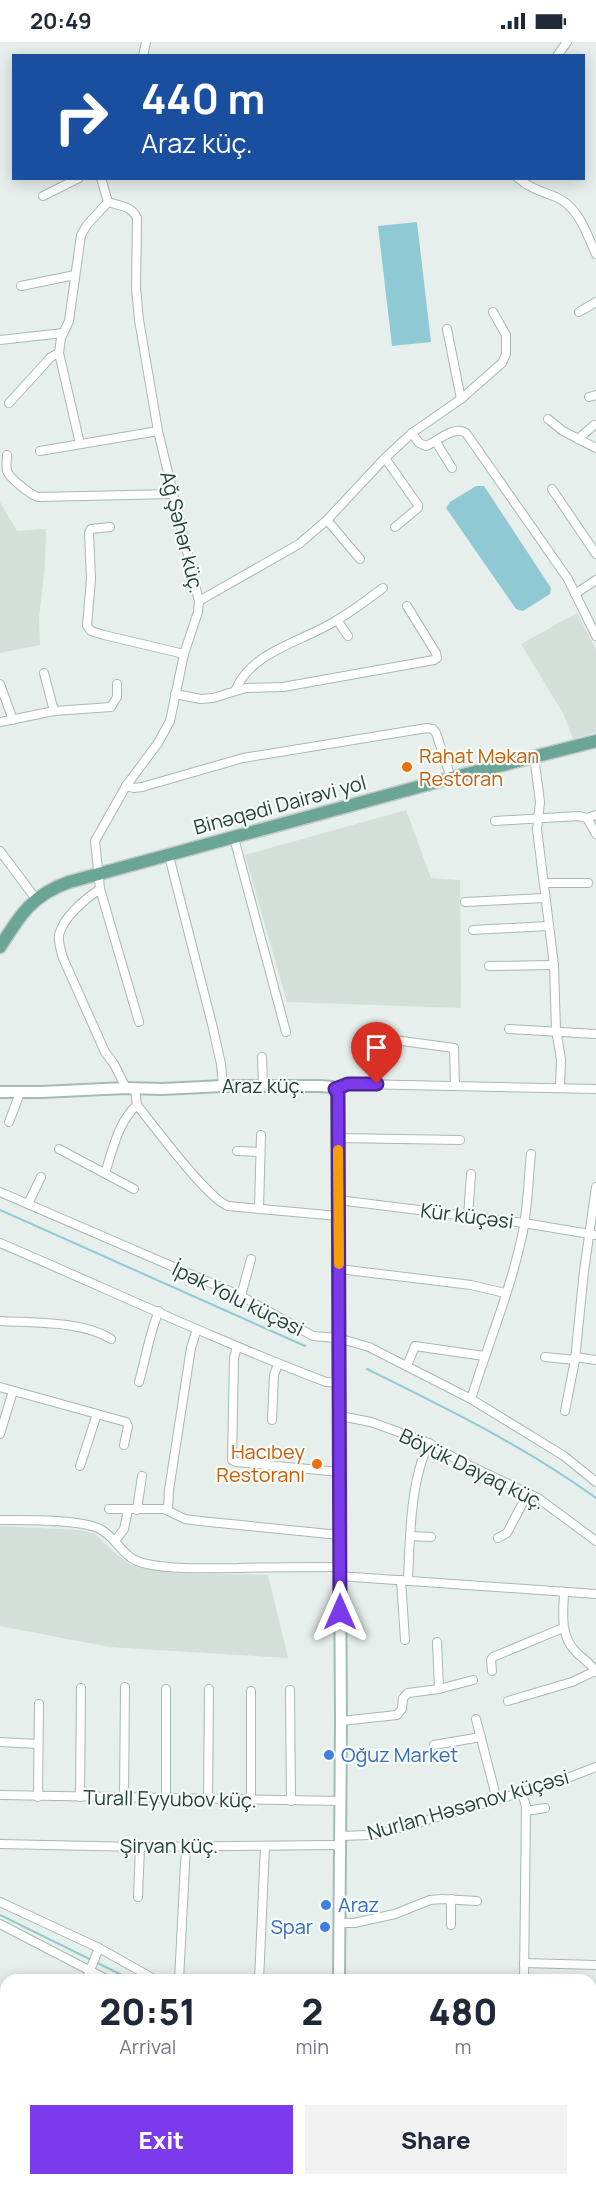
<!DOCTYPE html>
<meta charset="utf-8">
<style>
:root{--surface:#fff;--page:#f2f2f3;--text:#1f2937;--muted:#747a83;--accent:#7c3aed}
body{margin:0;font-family:Manrope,sans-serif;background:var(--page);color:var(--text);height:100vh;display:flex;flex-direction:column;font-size:22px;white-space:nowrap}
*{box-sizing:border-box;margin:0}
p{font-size:20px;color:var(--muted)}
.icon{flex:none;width:33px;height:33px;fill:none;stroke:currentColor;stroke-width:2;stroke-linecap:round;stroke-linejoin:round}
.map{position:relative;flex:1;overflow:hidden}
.sheet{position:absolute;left:0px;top:1932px;width:597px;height:212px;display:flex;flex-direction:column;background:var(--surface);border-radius:18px 18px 0 0;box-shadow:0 3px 15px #0003}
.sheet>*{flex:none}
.hud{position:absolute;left:12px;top:12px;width:573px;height:126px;border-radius:0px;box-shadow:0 3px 15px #0003;background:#1a4fa0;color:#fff;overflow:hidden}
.pin{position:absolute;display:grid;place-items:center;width:51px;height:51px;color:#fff;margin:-62px -26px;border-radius:50% 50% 50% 0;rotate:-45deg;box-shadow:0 0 6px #0007}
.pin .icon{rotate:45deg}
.me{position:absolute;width:66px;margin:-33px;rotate:0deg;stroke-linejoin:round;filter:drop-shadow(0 0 4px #0008)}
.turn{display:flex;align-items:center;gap:21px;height:126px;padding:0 30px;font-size:27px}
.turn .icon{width:78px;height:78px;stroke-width:2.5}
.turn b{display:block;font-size:42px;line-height:51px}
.eta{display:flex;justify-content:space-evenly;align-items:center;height:102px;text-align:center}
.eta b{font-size:36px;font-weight:800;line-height:42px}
.button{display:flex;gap:12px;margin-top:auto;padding:12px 30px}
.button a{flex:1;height:69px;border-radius:0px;background:var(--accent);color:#fff;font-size:24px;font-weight:800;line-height:69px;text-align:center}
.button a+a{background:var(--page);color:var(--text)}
.status{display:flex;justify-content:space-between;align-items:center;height:42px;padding:0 30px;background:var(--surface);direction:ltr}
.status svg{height:16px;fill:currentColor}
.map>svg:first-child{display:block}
.built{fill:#d4dfda}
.water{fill:#8ec9d4}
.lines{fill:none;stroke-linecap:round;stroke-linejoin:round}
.stream{stroke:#8ec9d4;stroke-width:2}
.street-casing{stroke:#a8b8b2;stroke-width:10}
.secondary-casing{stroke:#a4bbb3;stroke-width:14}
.primary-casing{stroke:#c2cac8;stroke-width:15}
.street{stroke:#fff;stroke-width:8}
.secondary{stroke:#fff;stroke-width:10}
.primary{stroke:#6aa596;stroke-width:12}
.route-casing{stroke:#51269a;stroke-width:15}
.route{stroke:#7c3aed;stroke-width:10}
.slow{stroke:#f59e0b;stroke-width:10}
.food-dot{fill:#e8710a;stroke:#f7fbf9;stroke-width:2}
.shop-dot{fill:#3f7fe0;stroke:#f7fbf9;stroke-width:2}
.labels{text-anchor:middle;stroke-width:4.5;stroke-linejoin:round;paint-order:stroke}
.street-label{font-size:20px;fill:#24423a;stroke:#f7fbf9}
.food-label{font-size:20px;fill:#c56008;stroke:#f7fbf9;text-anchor:start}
.shop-label{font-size:20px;fill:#366cbe;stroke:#f7fbf9;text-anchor:start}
</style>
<div class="status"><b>20:49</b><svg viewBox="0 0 49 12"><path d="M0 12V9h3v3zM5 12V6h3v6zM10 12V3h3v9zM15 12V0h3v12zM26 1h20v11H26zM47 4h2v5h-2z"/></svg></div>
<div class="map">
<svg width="596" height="2143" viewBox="0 0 596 2143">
<rect width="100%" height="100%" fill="#e6efeb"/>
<g class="built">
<path d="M0 460 17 489 46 487 45 524 39 576 40 603 0 611Z"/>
<path d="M577 571 596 607V690L573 697 564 673 521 602Z"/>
<path d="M406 768 431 836 460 838 461 966 287 960 245 813Z"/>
<path d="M0 1484 80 1488 95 1492 115 1511 131 1523 174 1531 268 1533 288 1616 109 1605 0 1584Z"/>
<path d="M198 2138 314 2140V2143H197Z"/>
</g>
<g class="water">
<path d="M417 180 431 300 392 304 378 184Z"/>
<path d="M476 444H484L488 450 551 546 550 552 523 569 516 567 446 466 450 460Z"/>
</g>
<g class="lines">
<g class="stream">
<path d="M0 1168 305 1304"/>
<path d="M367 1327C446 1366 524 1404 596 1456"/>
<path d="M0 1873 132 1938"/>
<path d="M591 1985 596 1986"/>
<path d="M0 2013 6 2014"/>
<path d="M534 2138 546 2143"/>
<path d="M569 2138 596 2143"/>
</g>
<defs>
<g id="street">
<path d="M143 14 146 0"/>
<path d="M557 14 567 0"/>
<path d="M101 136 108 160C120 164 132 164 137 176L136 246 139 278 158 389 199 559 198 570 184 612 170 679 158 701 126 744 95 799 100 847 139 980"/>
<path d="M518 136C529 146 543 150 556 155 579 165 586 191 596 212"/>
<path d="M43 154 79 136"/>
<path d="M21 244 75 233"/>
<path d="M579 270 596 260"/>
<path d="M447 287 461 357"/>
<path d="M0 298 63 291"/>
<path d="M59 311 80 402"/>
<path d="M589 355 596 353"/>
<path d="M9 361 51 315 59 311 61 296 69 279 81 193 87 183 108 160"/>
<path d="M548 377 563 389 596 406"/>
<path d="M412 391 419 401 426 404C438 399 454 383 466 391L568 537 596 594"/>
<path d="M578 397 594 383"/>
<path d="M436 400 452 426"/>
<path d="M40 409 158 389"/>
<path d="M7 413C7 418 6 424 7 429 9 436 31 453 38 455L173 452"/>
<path d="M385 416 418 463V466L395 485"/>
<path d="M552 447 596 512"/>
<path d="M327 478 360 517"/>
<path d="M110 485 91 487 89 491 91 537 87 584 91 589 104 593 184 612"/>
<path d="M575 552 596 538"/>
<path d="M199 559 299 502 327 478 385 416 412 391 461 357 502 321 506 312V293L493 270"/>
<path d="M337 578 348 594"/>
<path d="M44 631 54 669"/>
<path d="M0 642 13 678"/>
<path d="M235 649C252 608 303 600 337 578 353 569 368 557 383 546"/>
<path d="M175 652 201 657 213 656 246 646 283 645 434 618 437 616 436 611 407 564"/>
<path d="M0 680 54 669 111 665 117 655V642"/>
<path d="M534 714 540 760 537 787 554 923 556 988 561 1017 560 1046"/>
<path d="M126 744 134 746 142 745 243 716 427 686 433 687 436 691 451 736"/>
<path d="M587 776 596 773"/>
<path d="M495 779 579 774 587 776 596 792"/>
<path d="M234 796 286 990"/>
<path d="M0 809 36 857"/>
<path d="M169 814 212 982 221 1022 223 1044"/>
<path d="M545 841H588"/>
<path d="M100 847C86 856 63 875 59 893 58 900 61 909 63 916L105 1010 114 1022 126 1046"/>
<path d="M465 860 545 856"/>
<path d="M473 888 548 884"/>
<path d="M489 924 554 923"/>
<path d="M509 987 596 992"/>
<path d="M365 994 454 1006 455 1044"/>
<path d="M262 1015 263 1044"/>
<path d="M135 1047 137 1063C154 1084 207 1156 228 1164L338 1174"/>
<path d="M335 1047 342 1043 357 1042 596 1047"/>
<path d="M9 1080 20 1051"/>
<path d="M338 1096 460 1098"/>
<path d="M59 1107 134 1147"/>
<path d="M237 1109 260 1110"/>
<path d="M105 1131C113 1107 118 1080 137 1063"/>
<path d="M0 1150 241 1254 313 1294 338 1296 369 1305 471 1357 564 1414 596 1440"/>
<path d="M338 1158 524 1181 596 1193"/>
<path d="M28 1162 41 1135"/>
<path d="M259 1166 261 1093"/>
<path d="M468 1175 471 1132"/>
<path d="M0 1201C108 1247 215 1298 326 1340L339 1341"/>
<path d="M339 1227 471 1243 505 1251"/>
<path d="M241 1254 251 1217"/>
<path d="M0 1279C33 1281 83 1279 111 1297"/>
<path d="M237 1305 234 1316 232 1418 236 1420 339 1430"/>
<path d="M545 1315 575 1318"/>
<path d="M575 1315 596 1318"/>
<path d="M407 1324 415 1304 484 1314"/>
<path d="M139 1340C146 1316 149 1292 159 1269"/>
<path d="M0 1345 126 1380 128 1384 124 1403"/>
<path d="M471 1357C488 1302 510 1250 522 1194 528 1167 528 1139 531 1112"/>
<path d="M565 1369 575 1318 584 1229 596 1145"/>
<path d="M340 1374 371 1380 429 1401 458 1418 538 1456 596 1499"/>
<path d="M272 1378 274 1333 278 1322"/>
<path d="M0 1392 13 1349"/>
<path d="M80 1424 97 1372"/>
<path d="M109 1467H164L185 1477 200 1479 339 1493"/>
<path d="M137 1468 142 1434"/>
<path d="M168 1468 169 1448 191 1306 197 1287"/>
<path d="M0 1478C23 1478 81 1477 100 1487 120 1498 121 1517 147 1522 177 1528 208 1526 238 1526 272 1525 305 1525 339 1525"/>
<path d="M411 1494 431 1495"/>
<path d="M498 1496 507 1491 528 1451"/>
<path d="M115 1499 124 1487 128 1468"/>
<path d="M339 1534 596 1552"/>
<path d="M401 1538 405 1598"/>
<path d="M408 1538C410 1496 410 1439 429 1401"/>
<path d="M564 1551C563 1572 560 1594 576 1610 585 1619 588 1618 596 1630"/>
<path d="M437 1600 439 1647"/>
<path d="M492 1629 491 1618 493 1615 563 1586"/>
<path d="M290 1648 291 1759"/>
<path d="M508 1659 572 1640 595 1629"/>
<path d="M476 1677 497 1758"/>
<path d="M341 1679 397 1673 402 1667 403 1656 408 1651 439 1647 473 1638"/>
<path d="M0 1700 38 1702"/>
<path d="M434 1703 481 1695"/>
<path d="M522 1751 526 1764 524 1938"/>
<path d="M0 1753 340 1759"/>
<path d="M38 1755 39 1662"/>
<path d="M80 1755 81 1646"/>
<path d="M124 1756 125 1645"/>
<path d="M166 1757V1647"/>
<path d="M208 1758 209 1647"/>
<path d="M251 1758V1649"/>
<path d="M526 1769 545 1766"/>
<path d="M339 1794 371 1793 390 1789 557 1740 596 1725"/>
<path d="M0 1802 140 1805 339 1803"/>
<path d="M138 1855 140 1805"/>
<path d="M451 1857V1883"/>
<path d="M0 1860 99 1906 156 1938"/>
<path d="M340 1881H354L395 1872 430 1858 442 1857 477 1859"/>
<path d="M0 1882 108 1938"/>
<path d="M524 1921 596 1923"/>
<path d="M86 1938 99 1906"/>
<path d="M179 1938 186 1804"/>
<path d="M259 1938 265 1804"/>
<path d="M591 1981H596"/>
<path d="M591 1990 596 1991"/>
<path d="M0 2009H6"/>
<path d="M0 2018H6"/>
<path d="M591 2050H596"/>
<path d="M0 2072H6"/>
<path d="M591 2137 596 2138"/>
<path d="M113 2138 124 2143"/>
<path d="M522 2138 535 2143"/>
<path d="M44 2143V2138"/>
<path d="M178 2143V2138"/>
</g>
<g id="secondary">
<path d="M0 1050H41L126 1046 162 1047 223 1044H320L332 1045 337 1049 341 1679 339 1938"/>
<path d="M329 2143V2138"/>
</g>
<path id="primary" d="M0 905C20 873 32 853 69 840L451 736 596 699"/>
</defs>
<use href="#street" class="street-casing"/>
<use href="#secondary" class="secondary-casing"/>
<use href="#primary" class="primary-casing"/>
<use href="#street" class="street"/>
<use href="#secondary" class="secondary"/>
<use href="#primary" class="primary"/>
</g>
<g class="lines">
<defs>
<path id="route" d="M340 1570 338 1052 335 1047 348 1042H377"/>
</defs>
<use href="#route" class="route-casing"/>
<use href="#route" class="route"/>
<path class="slow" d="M338 1108 339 1222"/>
</g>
<g class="food-dot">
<circle cx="407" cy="725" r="6"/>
<circle cx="317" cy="1422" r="6"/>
</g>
<g class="shop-dot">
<circle cx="329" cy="1713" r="6"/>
<circle cx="326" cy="1863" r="6"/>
<circle cx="325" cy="1885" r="6"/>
</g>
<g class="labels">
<g class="street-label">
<text transform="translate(182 490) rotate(76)" y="7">Ağ Şəhər küç.</text>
<text transform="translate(280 763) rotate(-15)" y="7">Binəqədi Dairəvi yol</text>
<text x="263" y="1051">Araz küç.</text>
<text transform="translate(467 1174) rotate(7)" y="7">Kür küçəsi</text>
<text transform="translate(238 1257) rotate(26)" y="7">İpək Yolu küçəsi</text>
<text transform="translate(472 1427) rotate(26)" y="7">Böyük Dayaq küç.</text>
<text transform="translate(170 1757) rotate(1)" y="7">Turall Eyyubov küç.</text>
<text transform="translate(468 1763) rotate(-16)" y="7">Nurlan Həsənov küçəsi</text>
<text x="169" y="1811">Şirvan küç.</text>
</g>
<g class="food-label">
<text x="419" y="721">Rahat Məkan<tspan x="419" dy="23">Restoran</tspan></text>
<text x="305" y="1417" text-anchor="end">Hacıbey<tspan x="305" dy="23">Restoranı</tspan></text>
</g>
<g class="shop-label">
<text x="341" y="1720">Oğuz Market</text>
<text x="338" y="1870">Araz</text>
<text x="313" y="1892" text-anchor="end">Spar</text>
</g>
</g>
</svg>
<div class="pin" style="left:377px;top:1042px;background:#d93025"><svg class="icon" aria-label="arrive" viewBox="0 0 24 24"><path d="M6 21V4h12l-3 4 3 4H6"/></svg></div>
<svg class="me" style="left:340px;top:1570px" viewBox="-20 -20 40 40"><path d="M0-17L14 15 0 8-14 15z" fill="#7c3aed" stroke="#fff" stroke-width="4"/></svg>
<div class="hud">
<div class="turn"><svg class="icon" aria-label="right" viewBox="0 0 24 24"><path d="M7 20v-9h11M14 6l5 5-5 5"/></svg><div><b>440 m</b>Araz küç.</div></div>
</div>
<section class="sheet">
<div class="eta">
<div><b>20:51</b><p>Arrival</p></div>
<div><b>2</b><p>min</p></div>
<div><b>480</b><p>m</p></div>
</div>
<div class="button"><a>Exit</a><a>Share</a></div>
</section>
</div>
